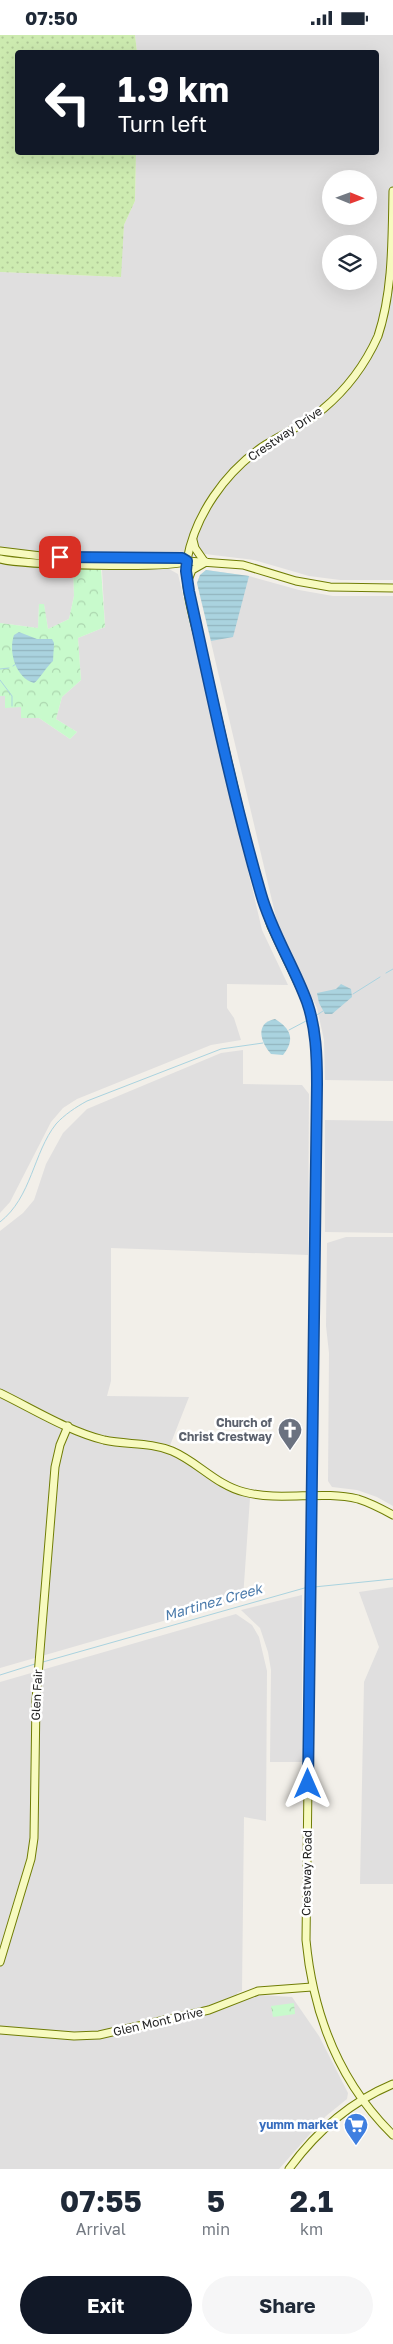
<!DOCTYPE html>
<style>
:root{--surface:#fff;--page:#f6f6f7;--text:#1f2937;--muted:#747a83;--accent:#111827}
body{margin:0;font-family:"Golos Text",sans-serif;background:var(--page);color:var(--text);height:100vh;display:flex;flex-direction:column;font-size:19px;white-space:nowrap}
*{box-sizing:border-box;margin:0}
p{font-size:16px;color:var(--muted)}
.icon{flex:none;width:28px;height:28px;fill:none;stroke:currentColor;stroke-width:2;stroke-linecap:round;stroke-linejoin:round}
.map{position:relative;height:2134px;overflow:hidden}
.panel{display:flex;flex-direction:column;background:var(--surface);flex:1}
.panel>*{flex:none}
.hud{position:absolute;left:15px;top:15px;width:364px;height:105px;border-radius:5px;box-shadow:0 5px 20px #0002;background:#111827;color:#fff;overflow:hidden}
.needle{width:32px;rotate:91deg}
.controls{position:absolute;left:322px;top:135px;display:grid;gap:10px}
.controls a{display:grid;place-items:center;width:55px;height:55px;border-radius:50%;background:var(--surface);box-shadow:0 5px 20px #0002;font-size:25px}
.pin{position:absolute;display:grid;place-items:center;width:42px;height:42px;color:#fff;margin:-21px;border-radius:10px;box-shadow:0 2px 8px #0006}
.me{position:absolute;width:55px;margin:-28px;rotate:0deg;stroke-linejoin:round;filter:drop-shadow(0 0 4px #0008)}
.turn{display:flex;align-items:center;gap:18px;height:105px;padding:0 20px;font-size:22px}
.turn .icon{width:65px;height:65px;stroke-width:2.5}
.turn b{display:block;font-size:35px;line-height:42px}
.eta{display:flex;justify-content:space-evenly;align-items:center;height:85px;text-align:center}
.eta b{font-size:30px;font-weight:700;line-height:35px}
.button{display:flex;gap:10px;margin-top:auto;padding:10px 20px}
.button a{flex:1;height:58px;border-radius:30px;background:var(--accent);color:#fff;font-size:20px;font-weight:700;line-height:58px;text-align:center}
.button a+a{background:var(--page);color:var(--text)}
.status{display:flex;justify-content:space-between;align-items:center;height:35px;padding:0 25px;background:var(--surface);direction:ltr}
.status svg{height:14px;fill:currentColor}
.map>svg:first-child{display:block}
.residential{fill:#e0dfdf;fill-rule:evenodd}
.grass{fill:url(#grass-dots)}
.park{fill:url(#park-crowns)}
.water{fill:url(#water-rules)}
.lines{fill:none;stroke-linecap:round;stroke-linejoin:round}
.stream{stroke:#aad3df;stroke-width:1}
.secondary-casing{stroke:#707d05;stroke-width:9}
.secondary{stroke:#f7fabf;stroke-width:7}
.route-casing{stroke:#114b97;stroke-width:12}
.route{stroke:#1a73e8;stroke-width:9}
.labels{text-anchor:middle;stroke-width:5;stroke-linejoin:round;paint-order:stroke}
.street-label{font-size:12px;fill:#222;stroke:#fff}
.worship-label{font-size:12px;font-weight:bold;fill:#5b616d;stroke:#fff;text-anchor:end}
.shop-label{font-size:12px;font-weight:bold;fill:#366cbe;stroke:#fff;text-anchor:end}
.water-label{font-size:14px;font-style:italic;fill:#4a7aab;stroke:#fff}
</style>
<div class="status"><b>07:50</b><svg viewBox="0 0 49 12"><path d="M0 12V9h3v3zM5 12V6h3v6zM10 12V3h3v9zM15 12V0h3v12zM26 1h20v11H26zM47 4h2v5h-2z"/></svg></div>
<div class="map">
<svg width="393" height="2134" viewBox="0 0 393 2134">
<defs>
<pattern id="grass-dots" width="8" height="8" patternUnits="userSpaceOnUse" patternTransform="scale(1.25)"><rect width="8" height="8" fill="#cdebb0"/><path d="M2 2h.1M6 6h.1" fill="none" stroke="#b0c997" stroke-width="1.8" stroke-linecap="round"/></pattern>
<pattern id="park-crowns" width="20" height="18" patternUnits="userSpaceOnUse" patternTransform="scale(1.25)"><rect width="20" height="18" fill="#c8facc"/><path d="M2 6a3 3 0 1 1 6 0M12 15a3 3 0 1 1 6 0" fill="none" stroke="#acd6af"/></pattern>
<pattern id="water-rules" width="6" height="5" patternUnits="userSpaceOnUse" patternTransform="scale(1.25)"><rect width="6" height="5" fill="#aad3df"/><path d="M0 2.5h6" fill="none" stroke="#92b5bf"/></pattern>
</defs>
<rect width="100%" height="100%" fill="#f2efe9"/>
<g class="residential">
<path d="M135 0H393V545H340L309 541 254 525 205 519 24 517 0 512V237L120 242 124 190 135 166 136 118H376V18L137 17ZM331 144H369V181H331ZM331 209H369V246H331Z"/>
<path d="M0 527 20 531H73L74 561 69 584 48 594 44 570 39 569 38 593 0 588Z"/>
<path d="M169 534 178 539 262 895 288 950 227 949V973L234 983 241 1005 211 1010 77 1064 63 1073 51 1087 10 1167 0 1178V661H5L21 672V683H39L70 704 77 697 56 684 62 662 81 645 78 603 105 592 102 535Z"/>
<path d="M206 535 249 541 299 555 333 561H393V1046L325 1045 324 1005 317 973 278 891 197 548 200 540Z"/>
<path d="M243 1015V1049L302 1050 309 1059 308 1220 111 1213V1346L107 1361 189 1362 167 1418 182 1425 225 1455 250 1463 243 1563 0 1633V1196L23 1178 34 1165 46 1129 63 1098 87 1074 221 1018Z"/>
<path d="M325 1085 393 1086V1198L325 1197Z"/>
<path d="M346 1202H393V1471L377 1462 357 1455 332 1452 328 1446 329 1318 326 1291 327 1208Z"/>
<path d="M393 1552V1849H360L364 1647 379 1612 359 1557Z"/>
<path d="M302 1560V1727H270L271 1635 268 1617 260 1593 241 1575Z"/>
<path d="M236 1579 252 1590 259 1602 267 1636 266 1786 244 1782 242 1956 237 1958 240 1966 260 1960 292 1962 319 2001 348 2058 347 2064 326 2081 279 2134H0V1647Z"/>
</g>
<path class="grass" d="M0 0H135L137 17 18 18V118H136L135 166 124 190 121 242 0 237Z"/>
<g class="park">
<path d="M73 531 101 533 105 592 78 603 81 645 62 662 56 684 77 697 70 704 39 683H21V672L5 673V661H0V588L38 593 39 569H44L48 594 69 584 74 561Z"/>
<path d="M294 1968 295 1979 273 1982 271 1971Z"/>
</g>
<g class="water">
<path d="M206 535 249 541 233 602 211 606 197 548 200 540Z"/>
<path d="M19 597 37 604H52L54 608 53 626C47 631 39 645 34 648 16 643 8 617 14 600Z"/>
<path d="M341 949 351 954 352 962 332 979H325L319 968 317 958 336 954Z"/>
<path d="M275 984C290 993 296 1004 283 1020L271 1019C261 1008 254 988 275 984Z"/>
</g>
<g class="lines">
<g class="stream">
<path d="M13 631 16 629"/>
<path d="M0 634 9 633"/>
<path d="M0 645 12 661V671"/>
<path d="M386 938 393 934"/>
<path d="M353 959 380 942"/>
<path d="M317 980 323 976"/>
<path d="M289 995 306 986"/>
<path d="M0 1187C32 1162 33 1118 56 1089 64 1080 76 1072 87 1066L221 1014 263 1008"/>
<path d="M314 1552 393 1544"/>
<path d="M43 1627 308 1552"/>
<path d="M0 1640 35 1629"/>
</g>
<defs>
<g id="secondary">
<path d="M393 156C392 204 393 256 378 301 365 330 347 354 323 374 305 390 282 399 262 412 225 438 195 480 187 525 182 552 198 600 205 627 223 705 240 783 261 860L271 891 307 967 315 1000 317 1046 306 1905C313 1979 339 2047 393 2100"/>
<path d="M193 505 195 513 204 526"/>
<path d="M0 516 41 521 181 523 187 526 243 530 296 546 330 552 393 553"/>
<path d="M0 524C22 530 171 534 187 526"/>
<path d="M188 545 192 535 206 527"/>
<path d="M0 1358C33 1374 68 1396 104 1405 127 1410 150 1407 172 1416 198 1427 216 1450 244 1457 281 1467 321 1455 358 1464 371 1468 382 1474 393 1480"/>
<path d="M0 1927 31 1824 34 1803 36 1665 55 1432 60 1410 68 1391"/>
<path d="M0 1995 74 2001 99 2000 209 1975 258 1956 312 1952"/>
<path d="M289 2134C316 2097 350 2067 393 2049"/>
</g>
</defs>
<use href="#secondary" class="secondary-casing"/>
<use href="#secondary" class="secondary"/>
</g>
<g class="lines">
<defs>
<path id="route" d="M60 522 182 523 187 526 186 536 189 556C211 657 232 759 261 859 272 898 293 929 307 967 316 993 317 1021 317 1049L308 1749"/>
</defs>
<use href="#route" class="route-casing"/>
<use href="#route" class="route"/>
</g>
<defs>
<symbol id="church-pin" viewBox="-11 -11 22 30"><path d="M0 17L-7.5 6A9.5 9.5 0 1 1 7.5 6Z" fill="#6b7280" stroke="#fff"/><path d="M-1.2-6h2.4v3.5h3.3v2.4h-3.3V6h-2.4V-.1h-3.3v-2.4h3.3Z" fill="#fff"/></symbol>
<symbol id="supermarket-pin" viewBox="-11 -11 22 30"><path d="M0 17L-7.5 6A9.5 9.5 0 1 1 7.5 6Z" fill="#3f7fe0" stroke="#fff"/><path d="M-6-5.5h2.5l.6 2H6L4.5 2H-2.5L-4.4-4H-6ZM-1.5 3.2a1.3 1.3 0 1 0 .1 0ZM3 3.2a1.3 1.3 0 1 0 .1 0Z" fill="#fff"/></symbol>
</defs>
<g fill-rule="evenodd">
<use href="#church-pin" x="276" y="1381" width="28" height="38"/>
<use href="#supermarket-pin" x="342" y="2076" width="28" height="38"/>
</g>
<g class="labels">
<g class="street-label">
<text transform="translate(285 399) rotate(-34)" y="4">Crestway Drive</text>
<text transform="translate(37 1660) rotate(-87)" y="4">Glen Fair</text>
<text transform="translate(307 1838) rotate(-89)" y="4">Crestway Road</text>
<text transform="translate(158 1987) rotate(-13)" y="4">Glen Mont Drive</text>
</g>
<g class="worship-label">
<text x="272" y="1392">Church of<tspan x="272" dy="14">Christ Crestway</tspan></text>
</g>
<g class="shop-label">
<text x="338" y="2094">yumm market</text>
</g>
<g class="water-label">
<text transform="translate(213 1567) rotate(-16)" y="5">Martinez Creek</text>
</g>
</g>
</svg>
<div class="controls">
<a><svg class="needle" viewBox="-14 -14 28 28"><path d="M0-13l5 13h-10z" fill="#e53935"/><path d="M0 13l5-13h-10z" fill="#747a83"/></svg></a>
<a><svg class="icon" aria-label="layers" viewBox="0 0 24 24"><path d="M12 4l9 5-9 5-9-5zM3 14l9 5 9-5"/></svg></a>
</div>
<div class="pin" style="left:60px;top:522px;background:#d93025"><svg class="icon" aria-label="arrive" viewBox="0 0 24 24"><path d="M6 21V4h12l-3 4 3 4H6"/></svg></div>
<svg class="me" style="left:308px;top:1749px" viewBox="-20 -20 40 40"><path d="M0-17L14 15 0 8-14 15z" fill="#1a73e8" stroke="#fff" stroke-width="4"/></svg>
<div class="hud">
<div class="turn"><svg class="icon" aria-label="left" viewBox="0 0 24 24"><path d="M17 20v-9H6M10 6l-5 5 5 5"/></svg><div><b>1.9 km</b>Turn left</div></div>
</div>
</div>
<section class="panel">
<div class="eta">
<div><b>07:55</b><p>Arrival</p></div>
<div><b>5</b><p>min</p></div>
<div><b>2.1</b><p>km</p></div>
</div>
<div class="button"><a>Exit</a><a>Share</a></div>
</section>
